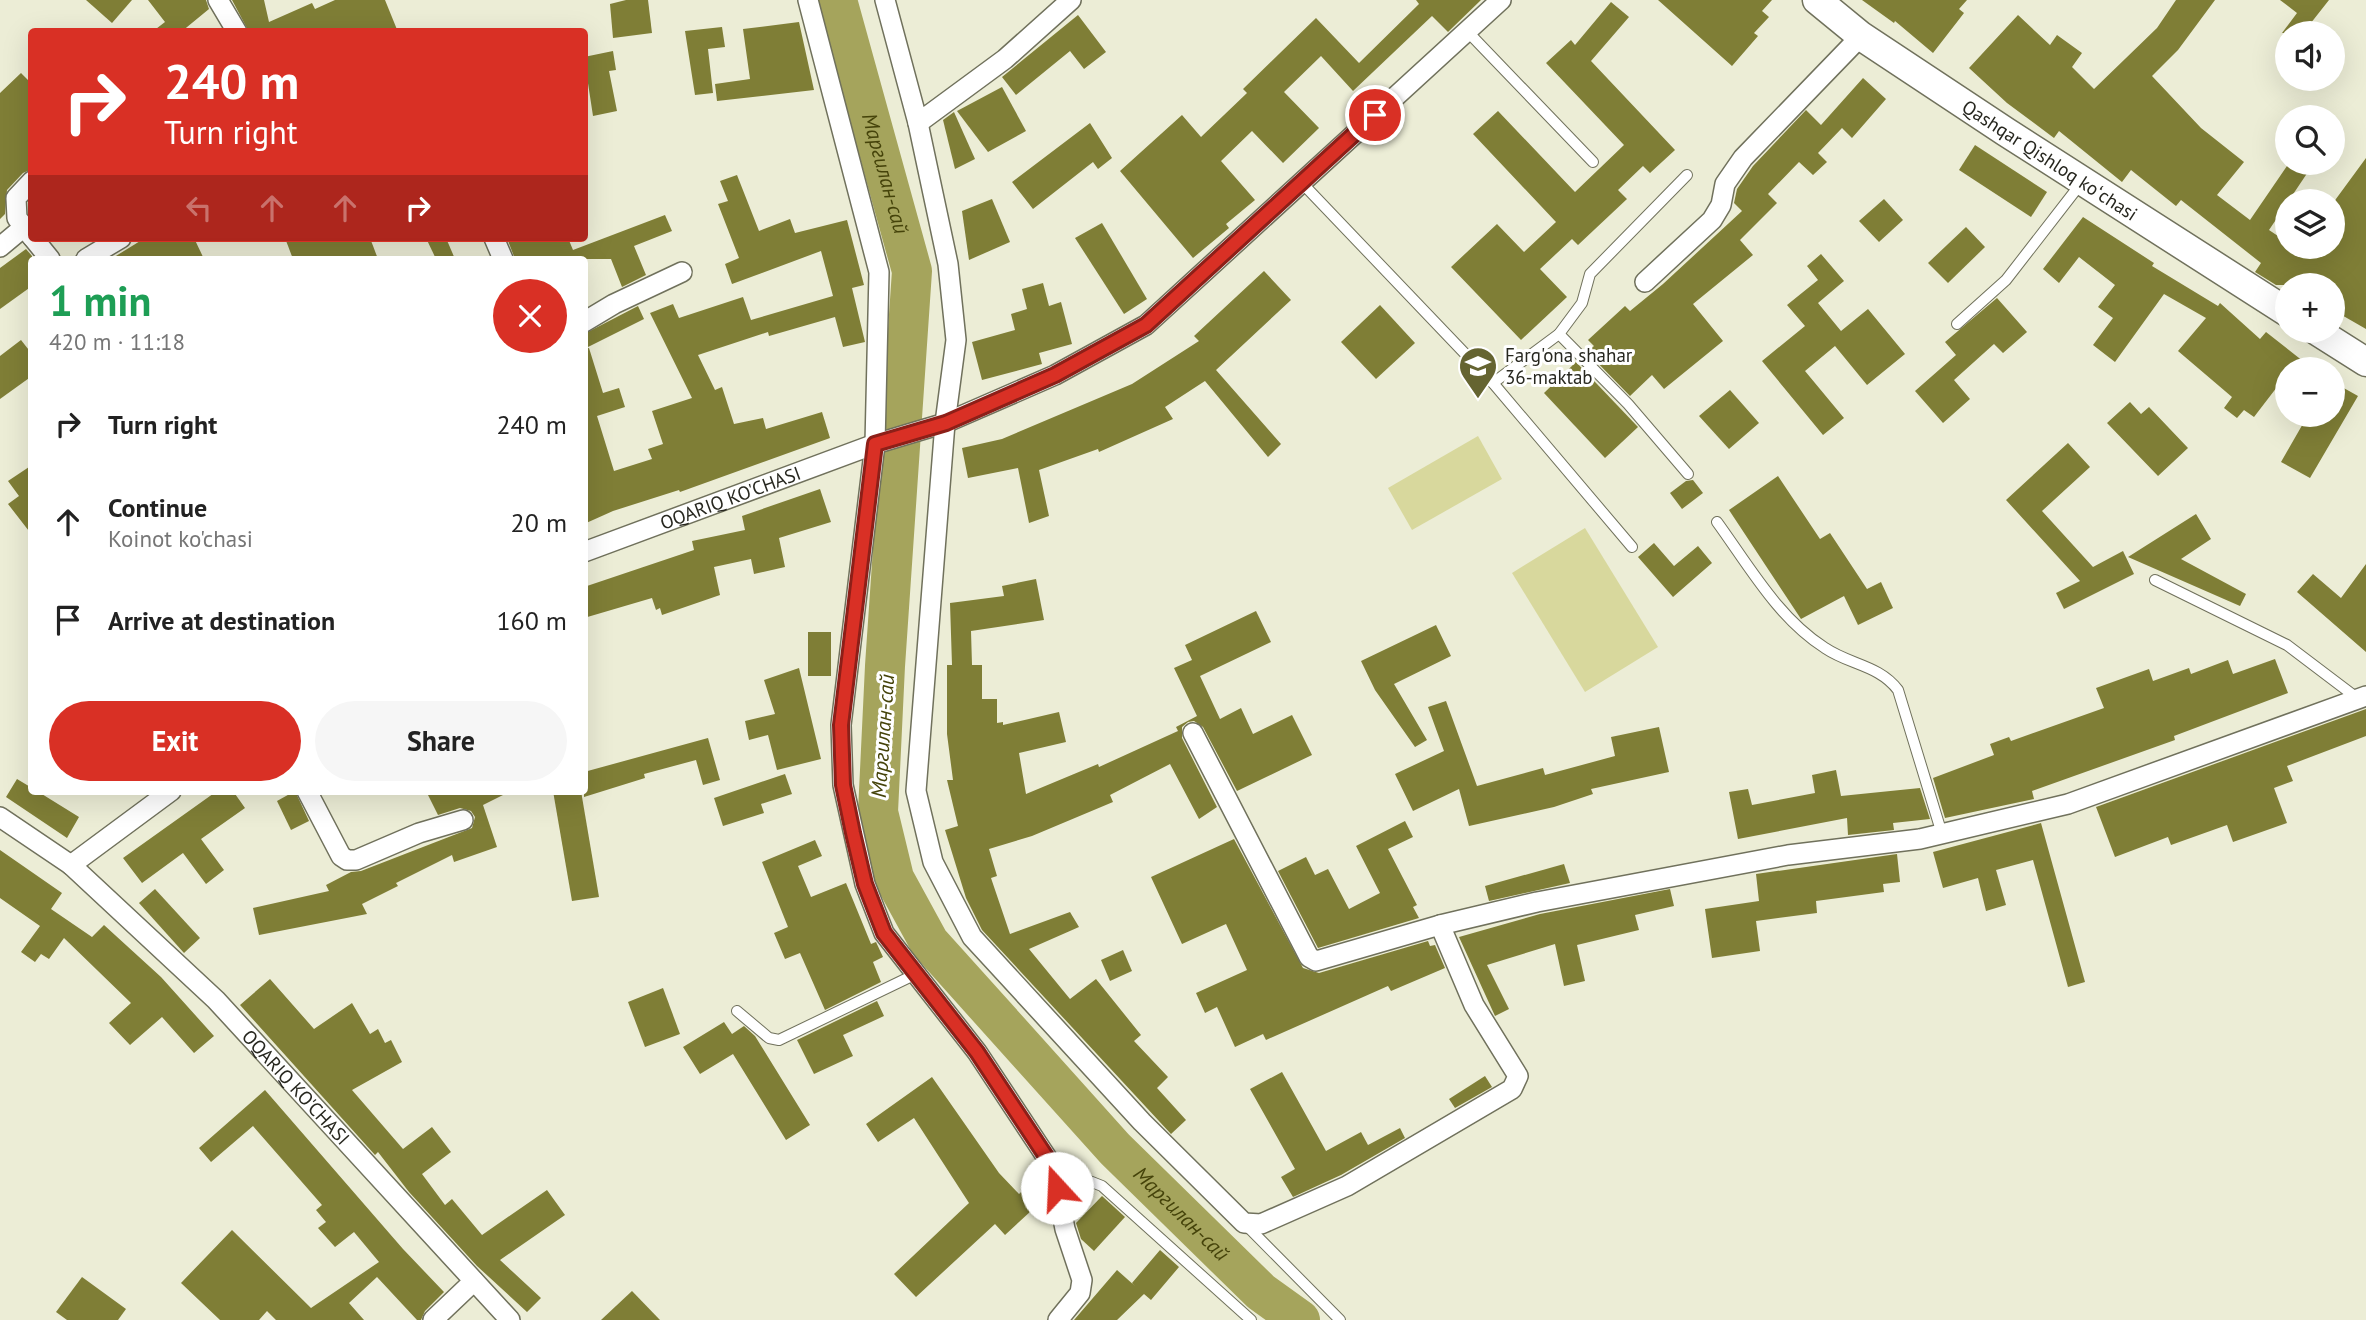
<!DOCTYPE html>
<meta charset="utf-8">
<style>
:root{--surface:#fff;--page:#f6f6f6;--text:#222;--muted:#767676;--accent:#d93025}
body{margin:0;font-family:"PT Sans",sans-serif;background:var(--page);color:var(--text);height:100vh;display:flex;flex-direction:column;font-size:26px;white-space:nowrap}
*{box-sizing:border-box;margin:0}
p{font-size:23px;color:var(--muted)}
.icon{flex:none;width:38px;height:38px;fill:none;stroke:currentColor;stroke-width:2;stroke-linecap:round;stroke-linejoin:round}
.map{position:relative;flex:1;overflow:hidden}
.side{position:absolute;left:28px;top:256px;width:560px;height:539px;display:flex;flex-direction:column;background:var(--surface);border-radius:7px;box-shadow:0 7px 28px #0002}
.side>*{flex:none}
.hud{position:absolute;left:28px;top:28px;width:560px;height:214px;border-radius:7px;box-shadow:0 7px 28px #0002;background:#d93025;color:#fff;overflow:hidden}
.fabs{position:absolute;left:2275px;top:21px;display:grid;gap:14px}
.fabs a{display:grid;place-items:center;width:70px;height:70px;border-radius:50%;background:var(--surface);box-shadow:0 7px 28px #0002;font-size:35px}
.pin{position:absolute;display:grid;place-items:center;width:60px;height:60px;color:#fff;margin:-30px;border:4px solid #fff;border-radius:50%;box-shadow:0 2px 7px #0007}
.me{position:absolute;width:77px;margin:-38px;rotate:340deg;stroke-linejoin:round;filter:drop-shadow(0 0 5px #0008)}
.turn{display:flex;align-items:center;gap:24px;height:147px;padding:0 21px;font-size:32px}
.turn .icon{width:91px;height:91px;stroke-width:2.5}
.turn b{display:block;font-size:49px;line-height:60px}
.lanes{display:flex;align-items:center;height:66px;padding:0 21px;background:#0003;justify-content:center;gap:35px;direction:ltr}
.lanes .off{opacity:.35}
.round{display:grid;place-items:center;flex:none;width:74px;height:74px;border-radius:37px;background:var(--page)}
.overview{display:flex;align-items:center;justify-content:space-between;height:119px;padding:0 21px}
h1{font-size:42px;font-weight:700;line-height:52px;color:#1e9e55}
.cta{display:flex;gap:14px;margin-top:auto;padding:14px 21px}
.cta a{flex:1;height:80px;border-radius:42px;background:var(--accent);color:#fff;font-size:28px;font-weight:700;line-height:80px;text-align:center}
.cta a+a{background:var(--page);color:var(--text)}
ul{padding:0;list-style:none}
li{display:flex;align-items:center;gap:21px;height:98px;padding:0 21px}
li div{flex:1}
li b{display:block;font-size:26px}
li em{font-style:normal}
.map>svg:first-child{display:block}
.green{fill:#d8d89d}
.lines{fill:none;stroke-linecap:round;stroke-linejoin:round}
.river{stroke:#a5a45c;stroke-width:40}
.building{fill:#7f7e36}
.lane-casing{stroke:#70715c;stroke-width:12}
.street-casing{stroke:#70715c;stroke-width:22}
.secondary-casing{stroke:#70715c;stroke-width:31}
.lane{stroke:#fff;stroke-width:10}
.street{stroke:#fff;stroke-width:19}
.secondary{stroke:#fff;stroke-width:28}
.route-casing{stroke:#8d1f18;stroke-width:18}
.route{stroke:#d93025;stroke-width:12}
.labels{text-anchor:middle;stroke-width:6;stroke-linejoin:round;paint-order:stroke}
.street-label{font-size:19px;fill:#27271f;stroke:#fff}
.poi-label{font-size:19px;fill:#27271f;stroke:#fff;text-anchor:start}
.water-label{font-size:21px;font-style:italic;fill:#45430a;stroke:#fff}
</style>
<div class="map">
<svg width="2366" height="1320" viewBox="0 0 2366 1320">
<rect width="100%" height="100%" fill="#ecedd6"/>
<g class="green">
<path d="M1478 436 1502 479 1412 530 1388 488Z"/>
<path d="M1585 528 1658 647 1585 692 1512 573Z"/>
</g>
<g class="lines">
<path class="river" id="s1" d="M837 0 912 271 885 666 878 812 894 878 929 942 1115 1149 1261 1292 1300 1320"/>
</g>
<g class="building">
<path d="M86 0H132L112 23Z"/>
<path d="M148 0H206L209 9 181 32H152L165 22Z"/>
<path d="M232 0H264L269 22 312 3 315 9 335 0H385L398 32H249Z"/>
<path d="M626 0H648L652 33 613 38 610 4Z"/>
<path d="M1416 0H1481L1448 32 1432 16 1353 91 1321 56 1284 92 1319 128 1283 163 1252 131 1221 161 1255 200 1226 224 1229 228 1193 258 1120 171 1182 115 1201 137 1247 93 1243 89 1316 18 1359 63 1419 4Z"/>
<path d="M1658 0H1772L1762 11 1769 17 1754 33 1758 36 1732 66Z"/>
<path d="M1862 0H1967L1959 9 1964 13 1933 53 1895 21 1894 23Z"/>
<path d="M2176 0H2215L2178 50 2152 76 2201 128 2244 162 2217 195 2250 220 2289 163H2314L2269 230 2287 242V247H2333V203L2366 158V329L2333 310V285H2276L2255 272 2261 263 2181 200 2176 206 2131 170 2122 182 2059 131 2054 138 2007 103 1969 68 2018 15 2050 45 2057 35 2082 53 2072 67 2094 89 2157 28Z"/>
<path d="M2280 0H2329L2303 33H2282L2297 13Z"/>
<path d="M1611 2 1629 17 1591 61 1675 150 1650 173 1643 166 1618 190 1627 199 1578 245 1572 239 1540 269 1567 297 1521 340 1451 267 1497 224 1524 252 1556 222 1473 134 1498 111 1575 192 1624 145 1546 63 1571 40 1575 45Z"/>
<path d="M1078 15 1106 52 1084 69 1070 51 1016 95 1002 77Z"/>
<path d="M799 22 814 90 717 101 715 84 750 79 743 29Z"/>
<path d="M722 27 725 47 708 49 713 93 695 95 685 31Z"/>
<path d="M613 51 616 70 609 71 617 111 593 116 584 57Z"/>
<path d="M21 73 32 84V169L23 173 7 190 5 214 0 219V93Z"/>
<path d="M1863 78 1886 99 1852 138 1842 128 1818 153 1827 162 1813 175 1799 162 1768 194 1777 203 1740 240 1753 255 1693 304 1723 341 1664 389 1652 375 1630 396 1587 352 1594 346 1588 340 1625 306 1630 311 1663 284 1742 211 1734 203 1737 189 1753 166 1806 110 1821 125Z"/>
<path d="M1002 87 1026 131 988 152 957 111Z"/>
<path d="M954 112 975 159 955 169 943 120Z"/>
<path d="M1090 123 1112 158 1098 169 1093 162 1033 209 1012 182Z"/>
<path d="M1975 145 2047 192 2031 217 1959 170Z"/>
<path d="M737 175 759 231 790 219 795 233 847 220 864 285 852 288 865 342 843 347 835 317 769 336 768 332 698 355 715 390 722 387 734 424 763 418 766 429 822 412 830 438 680 492 679 490 613 511 584 524V349L589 348 603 393 619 388 625 407 597 416 614 471 652 459 648 449 663 444 652 411 692 398 650 313 673 304 679 318 743 297 751 320 833 296 821 251 732 284 725 264 739 258 718 204 728 201 720 181Z"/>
<path d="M992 199 1010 242 969 260 962 211Z"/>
<path d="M1884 199 1903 220 1879 242 1859 221Z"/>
<path d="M665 215 672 231 634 246 646 275 622 287 611 259H515L507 238H568L573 250Z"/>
<path d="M2083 217 2154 263 2152 266 2218 306 2220 303 2260 339 2266 332 2313 369H2287V374L2254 417 2244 410 2237 418 2224 408 2232 397 2178 351 2206 318 2164 294 2115 362 2093 345 2113 318 2098 307 2115 285 2079 257 2059 283 2043 269Z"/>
<path d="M1102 223 1147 299 1124 314 1075 238Z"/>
<path d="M1966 227 1985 247 1948 283 1928 263Z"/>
<path d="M145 238H194L204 259H111Z"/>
<path d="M285 238H370L378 259H293Z"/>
<path d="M426 238H446L455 259H436Z"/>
<path d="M26 249 32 256V286L0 309V268Z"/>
<path d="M1821 254 1844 281 1818 303 1841 331 1868 309 1905 354 1867 385 1835 346 1805 371 1844 418 1823 435 1762 361 1805 326 1787 305 1818 280 1807 266Z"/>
<path d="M1264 271 1291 300 1216 370 1281 444 1268 457 1205 381 1165 407 1173 419 1099 452 1098 449 1039 470 1049 516 1029 523 1018 468 968 478 962 448 1002 439 1132 384 1199 341 1194 336Z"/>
<path d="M1043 283 1049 306 1061 302 1072 344 1039 353 1042 364 982 380 972 342 1015 330 1011 314 1027 309 1022 289Z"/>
<path d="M1997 298 2027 332 2003 353 1994 344 1954 380 1970 399 1943 423 1915 391 1956 355 1945 342Z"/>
<path d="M1380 305 1415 343 1376 379 1341 342Z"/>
<path d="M638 306 644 319 584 349V334Z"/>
<path d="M21 340 32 354V376L0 399V356Z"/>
<path d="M1576 362 1638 427 1605 458 1544 393Z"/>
<path d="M2333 382 2358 396 2310 478 2281 462 2308 415H2333Z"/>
<path d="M1730 390 1759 423 1729 449 1699 416Z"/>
<path d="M2130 402 2141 414 2149 407 2188 448 2158 476 2107 423Z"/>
<path d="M2068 443 2090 467 2042 511 2093 567 2123 551 2134 574 2064 609 2056 593 2080 581 2006 500Z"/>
<path d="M32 465V535L8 504 19 496 8 481Z"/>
<path d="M1778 476 1820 539 1830 533 1867 589 1881 582 1893 608 1858 625 1844 596 1801 619 1729 510Z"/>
<path d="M1693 480 1703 493 1682 509 1670 493 1686 481Z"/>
<path d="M820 489 831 522 779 538 785 567 754 574 751 559 714 567 720 595 662 615 660 608 656 610 652 598 584 618V587L694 550 692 541 745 530 742 516Z"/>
<path d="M2196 514 2211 539 2181 559 2246 594 2240 606 2128 557Z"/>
<path d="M1654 543 1674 566 1698 546 1712 563 1673 597 1638 557Z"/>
<path d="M2366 564V652L2297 592 2313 574 2341 598Z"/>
<path d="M1036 579 1044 620 971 631 972 665H982V699H997V723L1003 722V725L1059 712 1066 742 1019 753 1026 794 1098 764 1099 767 1178 731 1176 727 1197 716 1174 668 1192 660 1185 645 1256 611 1271 642 1200 676 1220 719 1241 708 1253 734 1292 715 1312 755 1237 791 1203 727 1194 721 1188 722 1182 727V738L1217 807 1199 819 1170 764 1110 795 1113 802 1032 836 989 849 997 876 991 878 1010 934 1070 912 1079 927 1029 949 1070 999 1096 979 1141 1035 1134 1041 1168 1077 1157 1088 1186 1120 1171 1134 982 930 966 898 945 830 958 826 947 780H953L947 734V665H952L950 603 1004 596 1002 586Z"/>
<path d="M1436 625 1451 656 1394 684 1427 740 1415 747 1375 690 1361 661Z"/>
<rect x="808" y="632" width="23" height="44"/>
<path d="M2275 659 2288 693 2174 736 2175 740 2032 791 2034 799 1945 818 1933 778 1994 755 1990 744 2009 737 2011 741 2104 708 2096 688 2149 669 2153 681 2189 668 2191 674 2228 660 2233 674Z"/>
<path d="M799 668 821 759 777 770 768 735 749 740 745 721 775 714 764 680Z"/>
<path d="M1446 701 1477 786 1543 768 1545 775 1615 756 1611 737 1659 727 1669 772 1591 789 1593 794 1554 807 1469 826 1459 789 1413 811 1395 774 1444 751 1428 707Z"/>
<path d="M2366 709V736L2287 766 2293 781 2274 788 2287 823 2233 842 2227 825 2171 845 2168 837 2115 857 2096 807Z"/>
<path d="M708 738 720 780 703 785 696 760 644 774 645 778 584 797V772Z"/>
<path d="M1836 770 1841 796 1920 788 1930 819 1893 823 1894 830 1848 835 1847 818 1738 839 1729 792 1748 789 1752 805 1815 793 1812 775Z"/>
<path d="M785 774 792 794 761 804 764 813 723 826 714 798Z"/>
<path d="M17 779 32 788V791H37L79 817 67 838 6 797Z"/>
<path d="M217 791H233L245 808 201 839 224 870 206 884 183 853 142 883 123 858Z"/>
<path d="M295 791 309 821 291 830 277 801Z"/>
<path d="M426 791H511L483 805 497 847 454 862 452 855 396 883 398 886 362 904 367 914 259 935 253 908 329 891 326 885 351 872 361 871 472 828 475 817 471 811 460 808 438 815Z"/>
<path d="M553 791H581L599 897 572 901Z"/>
<path d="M1405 821 1413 837 1388 849 1417 905 1413 907 1419 918 1318 948 1278 871 1306 857 1315 875 1328 869 1349 909 1380 893 1356 846Z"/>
<path d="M2041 823 2085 982 2068 987 2033 860 1996 870 2006 905 1986 911 1978 878 1943 888 1933 852Z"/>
<path d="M1234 839 1303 968 1319 973 1428 941 1430 946 1435 945 1445 968 1391 991 1388 986 1266 1040 1263 1034 1235 1047 1217 1007 1205 1013 1196 993 1247 970 1226 924 1182 944 1151 877Z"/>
<path d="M815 840 822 856 798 866 811 897 846 883 871 944 876 942 883 957 873 962 881 982 825 1010 800 953 785 959 774 933 788 927 762 862Z"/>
<path d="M0 850 62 893 51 909 92 937 104 925 161 977 214 1036 194 1053 162 1017 130 1045 109 1023 131 1003 64 938 49 959 41 954 35 962 21 952 40 926 0 898Z"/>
<path d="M1897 854 1900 882 1883 884 1884 892 1816 901 1817 913 1756 921 1760 951 1712 958 1705 909 1759 901 1756 874Z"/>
<path d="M1564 864 1570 883 1489 901 1485 886Z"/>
<path d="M155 889 200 938 184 953 139 903Z"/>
<path d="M1670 889 1674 906 1635 915 1639 930 1577 945 1585 981 1564 986 1555 944 1487 965 1509 1009 1495 1016 1459 937 1540 914Z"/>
<path d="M1123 950 1132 971 1110 981 1101 960Z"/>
<path d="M270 979 314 1029 352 1003 370 1034 378 1029 385 1043 391 1040 402 1062 352 1090 403 1149 432 1127 451 1152 422 1174 445 1205 452 1199 482 1235 547 1190 565 1215 500 1260 541 1298 527 1312 477 1266 409 1192 378 1152 375 1155 240 1005Z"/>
<path d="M663 988 680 1034 645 1047 628 1002Z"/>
<path d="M877 1001 884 1016 843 1035 853 1056 814 1074 797 1040Z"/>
<path d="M724 1022 732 1034 744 1026 755 1036 810 1125 786 1140 733 1054 700 1074 683 1047Z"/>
<path d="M1282 1072 1326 1151 1361 1132 1368 1145 1400 1128 1405 1138 1341 1175 1293 1197 1281 1177 1295 1169 1250 1089Z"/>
<path d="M1485 1076 1492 1087 1455 1108 1449 1099Z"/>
<path d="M932 1077 999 1173 1019 1194 1029 1185 1043 1200 1005 1235 995 1224 916 1297 894 1274 969 1203 914 1118 878 1142 866 1124Z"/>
<path d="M265 1090 403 1249 444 1292 425 1311 421 1320H417L377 1277 349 1303 364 1320H276L267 1311 259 1320H220L181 1283 232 1230 311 1308 379 1262 354 1232 335 1247 318 1228 326 1222 316 1210 322 1205 253 1126 211 1162 199 1148Z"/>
<path d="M1102 1196 1125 1217 1094 1251 1081 1239 1076 1223Z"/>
<path d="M1160 1250 1179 1267 1151 1300 1144 1294 1117 1320H1074L1117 1270 1135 1286 1132 1283Z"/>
<path d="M82 1277 126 1309 118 1320H67L56 1312Z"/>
<path d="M632 1291 660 1320H601Z"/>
</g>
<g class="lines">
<defs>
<g id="lane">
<path d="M1467 31 1593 162"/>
<path d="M1302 183 1493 383 1632 547"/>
<path d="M1957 324 2006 280 2082 182"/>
<path d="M1559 334 1628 404 1688 474"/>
<path d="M1493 383 1559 334 1582 303 1590 274 1687 175"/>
<path d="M1717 522C1749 566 1778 618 1825 648 1850 665 1879 665 1898 690L1942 834"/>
<path d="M2155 580 2287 645 2357 698"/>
<path d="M737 1011 769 1038 779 1040 916 974"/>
<path d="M1054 1167 1102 1186 1251 1320"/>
<path d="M1247 1226 1340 1320"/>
</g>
<g id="street">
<path d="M218 0 237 32"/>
<path d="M808 0 879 272 875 444 841 725 843 785 865 884 884 933 977 1052 1053 1167 1065 1229 1082 1280 1080 1293 1058 1320"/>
<path d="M885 0 918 123 1005 59 1071 0"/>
<path d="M918 123 948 264 956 340 945 423 916 791 933 862 972 937 1142 1122 1244 1223 1261 1224 1347 1186 1512 1089 1518 1076 1474 1005 1440 925"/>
<path d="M32 181 16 198 17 218 32 237"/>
<path d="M33 238 50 259"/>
<path d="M494 238 503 259"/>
<path d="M0 247 24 227"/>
<path d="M86 259 121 238"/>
<path d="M1645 282 1712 220 1721 205 1725 184 1743 158 1861 36"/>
<path d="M584 322 614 304 682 272"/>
<path id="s2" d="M584 552 875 444 945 423 1055 375 1146 325 1501 0"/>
<path d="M1193 733 1309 957 1316 961 1440 925 1537 902 1788 855 1920 839 2068 804 2366 696"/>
<path d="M307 791 341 856 347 860H356L419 833 463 820"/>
<path id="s3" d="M0 817 71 865 216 1000 510 1320"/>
<path d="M71 865 171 791"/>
<path d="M433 1320 474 1281"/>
</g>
<g id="secondary">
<path d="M1817 0 1861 36 2006 132 2287 312"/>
<path d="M2317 331 2366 362"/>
</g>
</defs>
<use href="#lane" class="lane-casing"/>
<use href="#street" class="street-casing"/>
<use href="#secondary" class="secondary-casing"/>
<use href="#lane" class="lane"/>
<use href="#street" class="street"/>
<use href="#secondary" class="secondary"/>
</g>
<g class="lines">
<defs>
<path id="route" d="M1057 1188 1053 1167 977 1052 884 933 865 884 853 833 843 785 841 725 875 444 946 423 1055 375 1146 325 1375 115"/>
</defs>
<use href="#route" class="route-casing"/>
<use href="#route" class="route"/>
</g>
<defs>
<symbol id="school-pin" viewBox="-11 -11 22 30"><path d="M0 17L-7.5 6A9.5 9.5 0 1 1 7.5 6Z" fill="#656431" stroke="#fff"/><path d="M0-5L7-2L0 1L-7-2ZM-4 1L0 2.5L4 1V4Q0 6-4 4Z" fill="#fff"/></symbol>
</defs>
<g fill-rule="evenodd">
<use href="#school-pin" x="1456" y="344" width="44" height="60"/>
</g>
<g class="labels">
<g class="street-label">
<text transform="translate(2050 160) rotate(33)" y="7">Qashqar Qishloq koʻchasi</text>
<text dy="7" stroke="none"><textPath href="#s2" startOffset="156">OQARIQ KO'CHASI</textPath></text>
<text dy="7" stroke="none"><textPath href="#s3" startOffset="402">OQARIQ KO'CHASI</textPath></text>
</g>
<g class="poi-label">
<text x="1505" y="362">Farg'ona shahar<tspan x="1505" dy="22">36-maktab</tspan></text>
</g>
<g class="water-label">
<text dy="7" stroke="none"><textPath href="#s1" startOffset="180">Маргилан-сай</textPath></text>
<text transform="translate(883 736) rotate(-86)" y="7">Маргилан-сай</text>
<text dy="7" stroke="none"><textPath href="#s1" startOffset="1335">Маргилан-сай</textPath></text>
</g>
</g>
</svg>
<div class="fabs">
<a><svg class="icon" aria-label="sound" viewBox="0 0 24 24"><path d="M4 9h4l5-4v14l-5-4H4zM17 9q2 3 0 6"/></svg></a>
<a><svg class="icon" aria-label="search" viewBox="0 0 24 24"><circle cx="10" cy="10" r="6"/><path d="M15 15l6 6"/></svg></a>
<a><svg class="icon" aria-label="layers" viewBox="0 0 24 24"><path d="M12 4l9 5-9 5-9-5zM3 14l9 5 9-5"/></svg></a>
<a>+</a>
<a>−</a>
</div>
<div class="pin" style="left:1375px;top:115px;background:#d93025"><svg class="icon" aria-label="arrive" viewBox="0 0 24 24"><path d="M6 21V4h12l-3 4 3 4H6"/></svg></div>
<svg class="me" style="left:1057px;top:1188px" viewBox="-20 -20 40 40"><circle r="19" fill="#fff"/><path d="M0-13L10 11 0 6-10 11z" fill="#d93025"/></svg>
<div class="hud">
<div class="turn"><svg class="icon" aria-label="right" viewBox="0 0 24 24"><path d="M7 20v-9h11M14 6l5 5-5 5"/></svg><div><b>240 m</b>Turn right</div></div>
<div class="lanes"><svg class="icon off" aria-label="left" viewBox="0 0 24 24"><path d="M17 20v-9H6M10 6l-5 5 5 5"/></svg><svg class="icon off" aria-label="ahead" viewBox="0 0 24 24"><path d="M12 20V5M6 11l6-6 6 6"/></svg><svg class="icon off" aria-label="ahead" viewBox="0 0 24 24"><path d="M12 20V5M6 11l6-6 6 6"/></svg><svg class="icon" aria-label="right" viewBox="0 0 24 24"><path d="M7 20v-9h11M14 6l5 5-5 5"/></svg></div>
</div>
<section class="side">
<div class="overview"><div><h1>1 min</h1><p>420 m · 11:18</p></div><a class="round" style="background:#d93025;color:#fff"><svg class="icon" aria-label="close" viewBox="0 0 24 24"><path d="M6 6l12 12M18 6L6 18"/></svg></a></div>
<ul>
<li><svg class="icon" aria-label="right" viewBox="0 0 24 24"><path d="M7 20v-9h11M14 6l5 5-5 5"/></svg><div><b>Turn right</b></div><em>240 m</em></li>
<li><svg class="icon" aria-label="ahead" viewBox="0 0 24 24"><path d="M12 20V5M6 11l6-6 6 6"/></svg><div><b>Continue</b><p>Koinot ko'chasi</p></div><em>20 m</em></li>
<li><svg class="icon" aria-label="arrive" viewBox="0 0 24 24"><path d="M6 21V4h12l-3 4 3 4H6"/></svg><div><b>Arrive at destination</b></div><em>160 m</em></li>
</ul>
<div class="cta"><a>Exit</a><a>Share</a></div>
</section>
</div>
